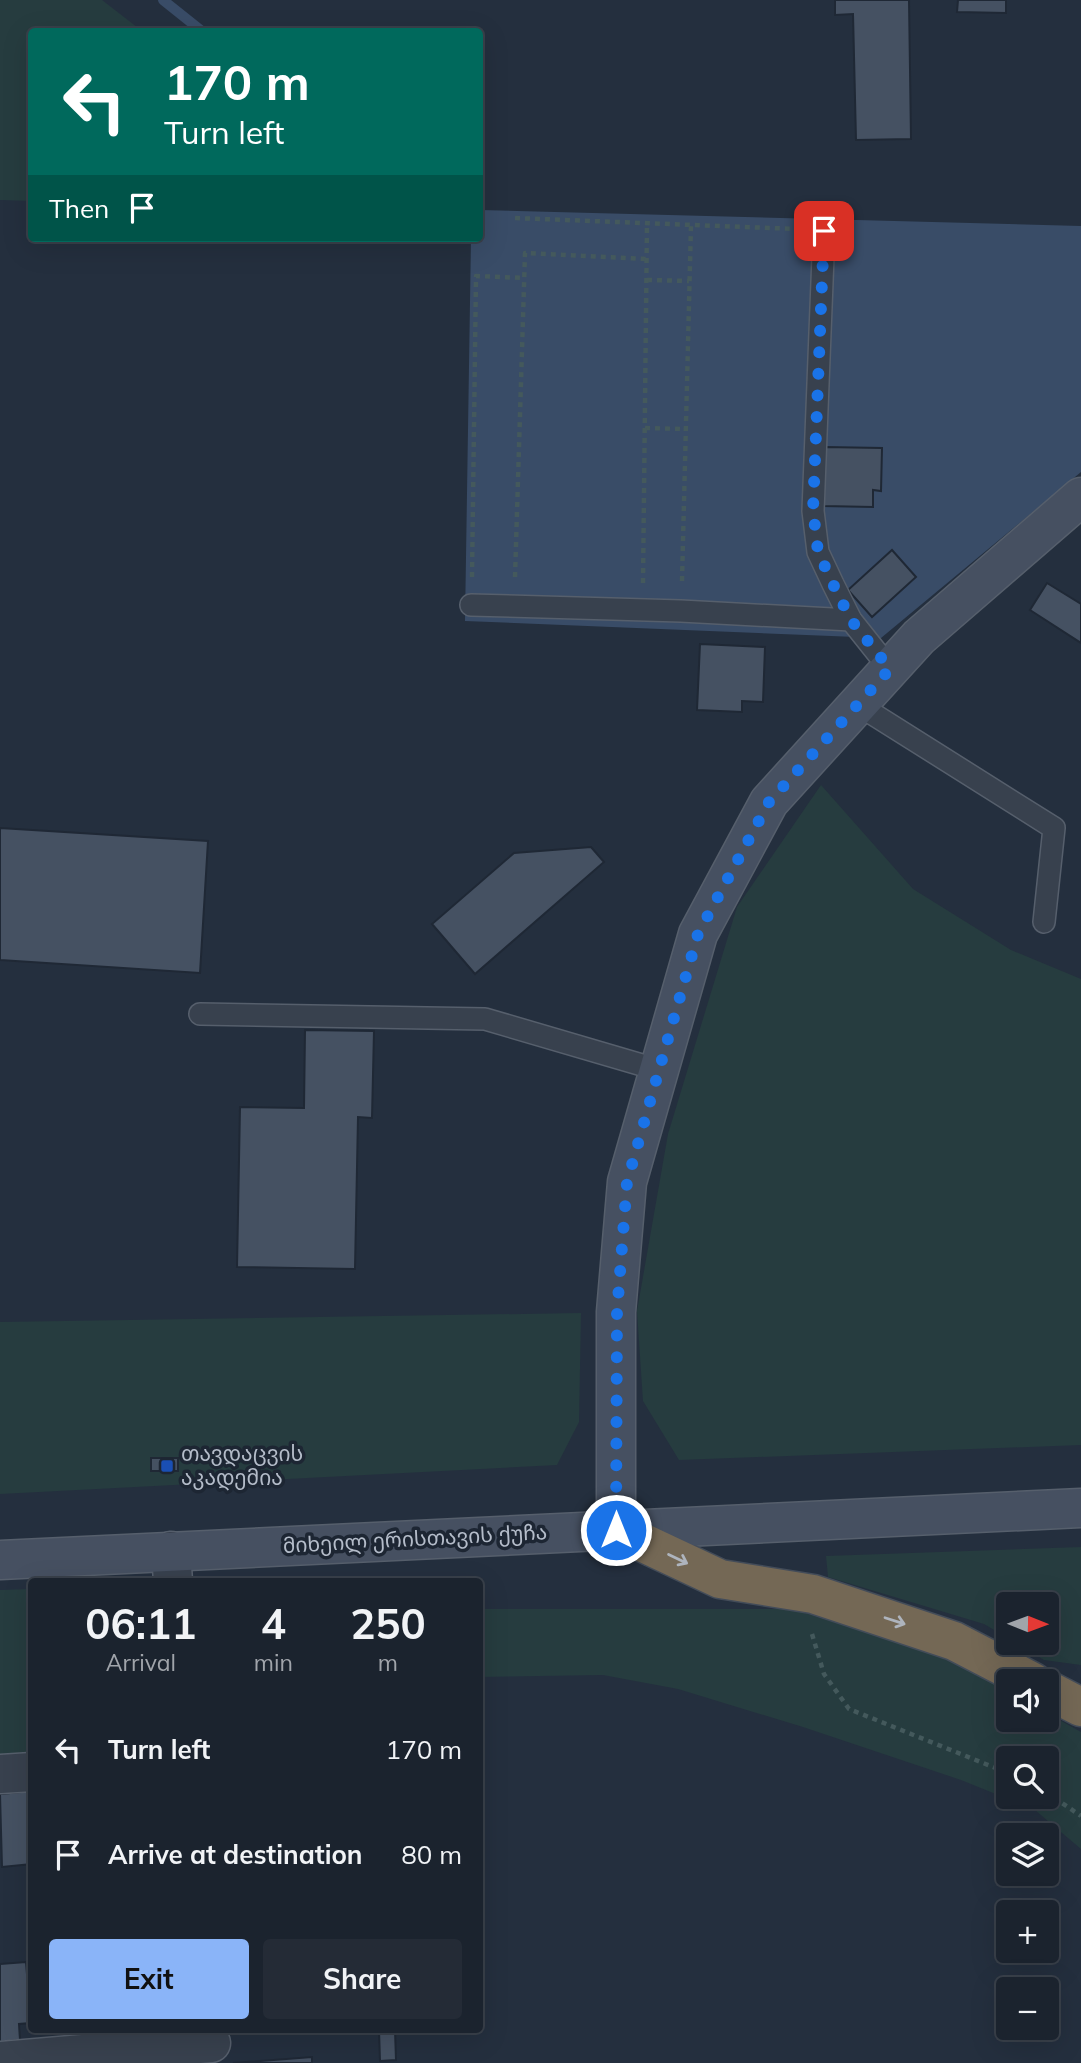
<!DOCTYPE html>
<meta charset="utf-8">
<style>
:root{--surface:#1b232e;--page:#242b36;--text:#f1f3f6;--muted:#a0a4aa;--line:#39404a;--accent:#8ab4f8}
body{margin:0;font-family:Mulish,"Noto Sans Georgian",sans-serif;background:var(--page);color:var(--text);height:100vh;display:flex;flex-direction:column;font-size:26px;white-space:nowrap}
*{box-sizing:border-box;margin:0}
p{font-size:23px;color:var(--muted)}
.icon{flex:none;width:38px;height:38px;fill:none;stroke:currentColor;stroke-width:2;stroke-linecap:round;stroke-linejoin:round}
.map{position:relative;flex:1;overflow:hidden}
.panel{position:absolute;left:28px;top:1578px;width:455px;height:455px;display:flex;flex-direction:column;background:var(--surface);border-radius:7px;box-shadow:0 7px 28px #0002,0 0 0 2px var(--line)}
.panel>*{flex:none}
.guide{position:absolute;left:28px;top:28px;width:455px;height:214px;border-radius:7px;box-shadow:0 7px 28px #0002,0 0 0 2px var(--line);background:#00695c;color:#fff;overflow:hidden}
.needle{width:46px;rotate:91deg}
.fabs{position:absolute;left:996px;top:1592px;display:grid;gap:14px}
.fabs a{display:grid;place-items:center;width:63px;height:63px;border-radius:7px;background:var(--surface);box-shadow:0 7px 28px #0002,0 0 0 2px var(--line);font-size:35px}
.pin{position:absolute;display:grid;place-items:center;width:60px;height:60px;color:#fff;margin:-30px;border-radius:14px;box-shadow:0 4px 10px #0006}
.me{position:absolute;width:77px;margin:-38px;rotate:0deg;stroke-linejoin:round;filter:drop-shadow(0 0 5px #0008)}
.turn{display:flex;align-items:center;gap:24px;height:147px;padding:0 21px;font-size:32px}
.turn .icon{width:91px;height:91px;stroke-width:2.5}
.turn b{display:block;font-size:49px;line-height:60px}
.then{display:flex;align-items:center;height:66px;padding:0 21px;background:#0003;gap:14px;font-size:26px}
.eta{display:flex;justify-content:space-evenly;align-items:center;height:119px;text-align:center}
.eta b{font-size:42px;font-weight:700;line-height:49px}
.button{display:flex;gap:14px;margin-top:auto;padding:14px 21px}
.button a{flex:1;height:80px;border-radius:7px;background:var(--accent);color:#111;font-size:28px;font-weight:700;line-height:80px;text-align:center}
.button a+a{background:var(--page);color:var(--text)}
ul{padding:0;list-style:none}
li{display:flex;align-items:center;gap:21px;height:105px;padding:0 21px}
li div{flex:1}
li b{display:block;font-size:26px}
li em{font-style:normal}
.map>svg:first-child{display:block}
.green{fill:#263c3f;fill-rule:evenodd}
.water{fill:#394c67}
.lines{fill:none;stroke-linecap:round;stroke-linejoin:round}
.stream{stroke:#394c67;stroke-width:10}
.building{fill:#455162;stroke:#1f2835;stroke-width:2}
.lane-casing{stroke:#565f6c;stroke-width:24}
.street-casing{stroke:#565f6c;stroke-width:41}
.secondary-casing{stroke:#565f6c;stroke-width:41}
.highway-casing{stroke:#434c59;stroke-width:41}
.path{stroke:#44595c;stroke-width:4.5;stroke-dasharray:5 5;stroke-linecap:butt}
.lane{stroke:#38414e;stroke-width:21}
.street{stroke:#38414e;stroke-width:38}
.secondary{stroke:#465061;stroke-width:38}
.highway{stroke:#746855;stroke-width:38}
.oneway{stroke:#aeb4bd}
.route{stroke:#1a73e8;stroke-width:12;stroke-dasharray:0 21.6}
.transit-dot{fill:#1a4fb4;stroke:#1d2633;stroke-width:2.5}
.labels{text-anchor:middle;stroke-width:7;stroke-linejoin:round;paint-order:stroke}
.poi-label{font-size:21px;fill:#b4bcc9;stroke:#1d2633;text-anchor:start}
.street-label{font-size:21px;fill:#b4bcc9;stroke:#1d2633}
</style>
<div class="map">
<svg width="1081" height="2063" viewBox="0 0 1081 2063">
<rect width="100%" height="100%" fill="#242f3e"/>
<g class="green">
<path d="M0 0H102L142 31 32 32 31 201 0 200Z"/>
<path d="M821 785 913 889 1011 950 1081 979V1445L679 1460 643 1401 637 1311 668 1134 737 907Z"/>
<path d="M581 1313 579 1422 557 1465 0 1494V1322Z"/>
<path d="M1081 1547V1665L1044 1660 1016 1643H1046V1605H1008V1638L984 1624 828 1577 826 1556Z"/>
<path d="M31 1589V1756L0 1759V1590Z"/>
<path d="M480 1609H792L933 1653 1008 1691V1720H1046L1047 1713 1081 1732V1849L1035 1810 961 1780 803 1727 678 1689 603 1675 480 1677ZM1008 1759H1046V1797H1008Z"/>
</g>
<path class="water" d="M480 210 1081 226V472L881 638 465 621 471 238H480Z"/>
<g class="lines">
<path class="stream" d="M163 0 203 32"/>
</g>
<g class="building">
<path d="M835 0H909L911 139 856 140 853 14 835 15Z"/>
<path d="M958 0H1006V13L957 12Z"/>
<path d="M824 447 882 448 881 491 873 490V507L823 506Z"/>
<path d="M892 550 916 577 872 617 848 590Z"/>
<path d="M1047 583 1081 604V643L1030 610Z"/>
<path d="M700 644 765 647 763 702 742 701V712L697 710Z"/>
<path d="M0 828 208 841 200 973 0 960Z"/>
<path d="M591 847 604 862 475 974 432 924 514 853Z"/>
<path d="M305 1030 374 1031 372 1118 358 1117 355 1269 237 1267 240 1107 304 1108Z"/>
<rect x="151" y="1458" width="27" height="13"/>
<path d="M32 1791V1864L2 1867 0 1794Z"/>
<path d="M32 1961V2023H31L26 1962Z"/>
<path d="M26 1962 31 2023 19 2024 20 2040 0 2042V1964Z"/>
<path d="M379 2030H395L396 2060 380 2061Z"/>
<path d="M312 2057V2063H233Z"/>
</g>
<g class="lines">
<defs>
<g id="lane">
<path d="M824 231 813 511 818 552 833 584 851 620 890 669"/>
<path d="M471 605 681 611 851 620"/>
<path d="M857 704 1054 828 1044 922"/>
<path d="M200 1014 485 1019 659 1070"/>
</g>
<g id="street">
<path d="M171 1551 173 1582"/>
<path d="M0 1774 32 1772"/>
<path d="M0 2061 211 2043"/>
</g>
<g id="secondary">
<path d="M616 1530V1312L627 1182 698 934 769 802 919 637 1081 497"/>
<path d="M0 1560 1081 1508"/>
</g>
<g id="highway">
<path d="M616 1530 720 1579 813 1594 954 1641 1033 1682"/>
<path d="M1046 1689 1081 1707"/>
</g>
</defs>
<use href="#lane" class="lane-casing"/>
<use href="#street" class="street-casing"/>
<use href="#secondary" class="secondary-casing"/>
<use href="#highway" class="highway-casing"/>
<g class="path">
<path d="M515 218 796 229"/>
<path d="M647 280 689 281"/>
<path d="M645 428 685 429"/>
<path d="M472 577 476 276 524 278"/>
<path d="M515 577 525 253 647 259"/>
<path d="M682 581 691 225"/>
<path d="M643 583 647 223"/>
<path d="M812 1634 824 1674 849 1709 1008 1773"/>
<path d="M1046 1792 1081 1816"/>
</g>
<use href="#lane" class="lane"/>
<use href="#street" class="street"/>
<use href="#secondary" class="secondary"/>
<use href="#highway" class="highway"/>
</g>
<defs><path id="oneway-shaft" d="M-6 0H5M1.5-3L5.5 0L1.5 3" fill="none" stroke-width="1.6" stroke-linecap="round" stroke-linejoin="round" transform="scale(1.75)"/></defs>
<g class="oneway">
<use href="#oneway-shaft" transform="translate(678 1559) rotate(26)"/>
<use href="#oneway-shaft" transform="translate(895 1621) rotate(18)"/>
</g>
<g class="lines">
<path class="route" d="M616 1530 617 1312 627 1182 698 934 769 802 890 669 851 620 833 584 818 552 813 510 824 231"/>
</g>
<rect class="transit-dot" x="160" y="1459" width="14" height="14" rx="3.5"/>
<g class="labels">
<g class="poi-label">
<text x="181" y="1461">თავდაცვის<tspan x="181" dy="24">აკადემია</tspan></text>
</g>
<g class="street-label">
<text transform="translate(415 1539) rotate(-3)" y="7">მიხეილ ერისთავის ქუჩა</text>
</g>
</g>
</svg>
<div class="fabs">
<a><svg class="needle" viewBox="-14 -14 28 28"><path d="M0-13l5 13h-10z" fill="#e53935"/><path d="M0 13l5-13h-10z" fill="#a0a4aa"/></svg></a>
<a><svg class="icon" aria-label="sound" viewBox="0 0 24 24"><path d="M4 9h4l5-4v14l-5-4H4zM17 9q2 3 0 6"/></svg></a>
<a><svg class="icon" aria-label="search" viewBox="0 0 24 24"><circle cx="10" cy="10" r="6"/><path d="M15 15l6 6"/></svg></a>
<a><svg class="icon" aria-label="layers" viewBox="0 0 24 24"><path d="M12 4l9 5-9 5-9-5zM3 14l9 5 9-5"/></svg></a>
<a>+</a>
<a>−</a>
</div>
<div class="pin" style="left:824px;top:231px;background:#d93025"><svg class="icon" aria-label="arrive" viewBox="0 0 24 24"><path d="M6 21V4h12l-3 4 3 4H6"/></svg></div>
<svg class="me" style="left:616px;top:1530px" viewBox="-20 -20 40 40"><circle r="17" fill="#1a73e8" stroke="#fff" stroke-width="3"/><path d="M0-11L8 9 0 5-8 9z" fill="#fff"/></svg>
<div class="guide">
<div class="turn"><svg class="icon" aria-label="left" viewBox="0 0 24 24"><path d="M17 20v-9H6M10 6l-5 5 5 5"/></svg><div><b>170 m</b>Turn left</div></div>
<div class="then">Then<svg class="icon" aria-label="arrive" viewBox="0 0 24 24"><path d="M6 21V4h12l-3 4 3 4H6"/></svg></div>
</div>
<section class="panel">
<div class="eta">
<div><b>06:11</b><p>Arrival</p></div>
<div><b>4</b><p>min</p></div>
<div><b>250</b><p>m</p></div>
</div>
<ul>
<li><svg class="icon" aria-label="left" viewBox="0 0 24 24"><path d="M17 20v-9H6M10 6l-5 5 5 5"/></svg><div><b>Turn left</b></div><em>170 m</em></li>
<li><svg class="icon" aria-label="arrive" viewBox="0 0 24 24"><path d="M6 21V4h12l-3 4 3 4H6"/></svg><div><b>Arrive at destination</b></div><em>80 m</em></li>
</ul>
<div class="button"><a>Exit</a><a>Share</a></div>
</section>
</div>
